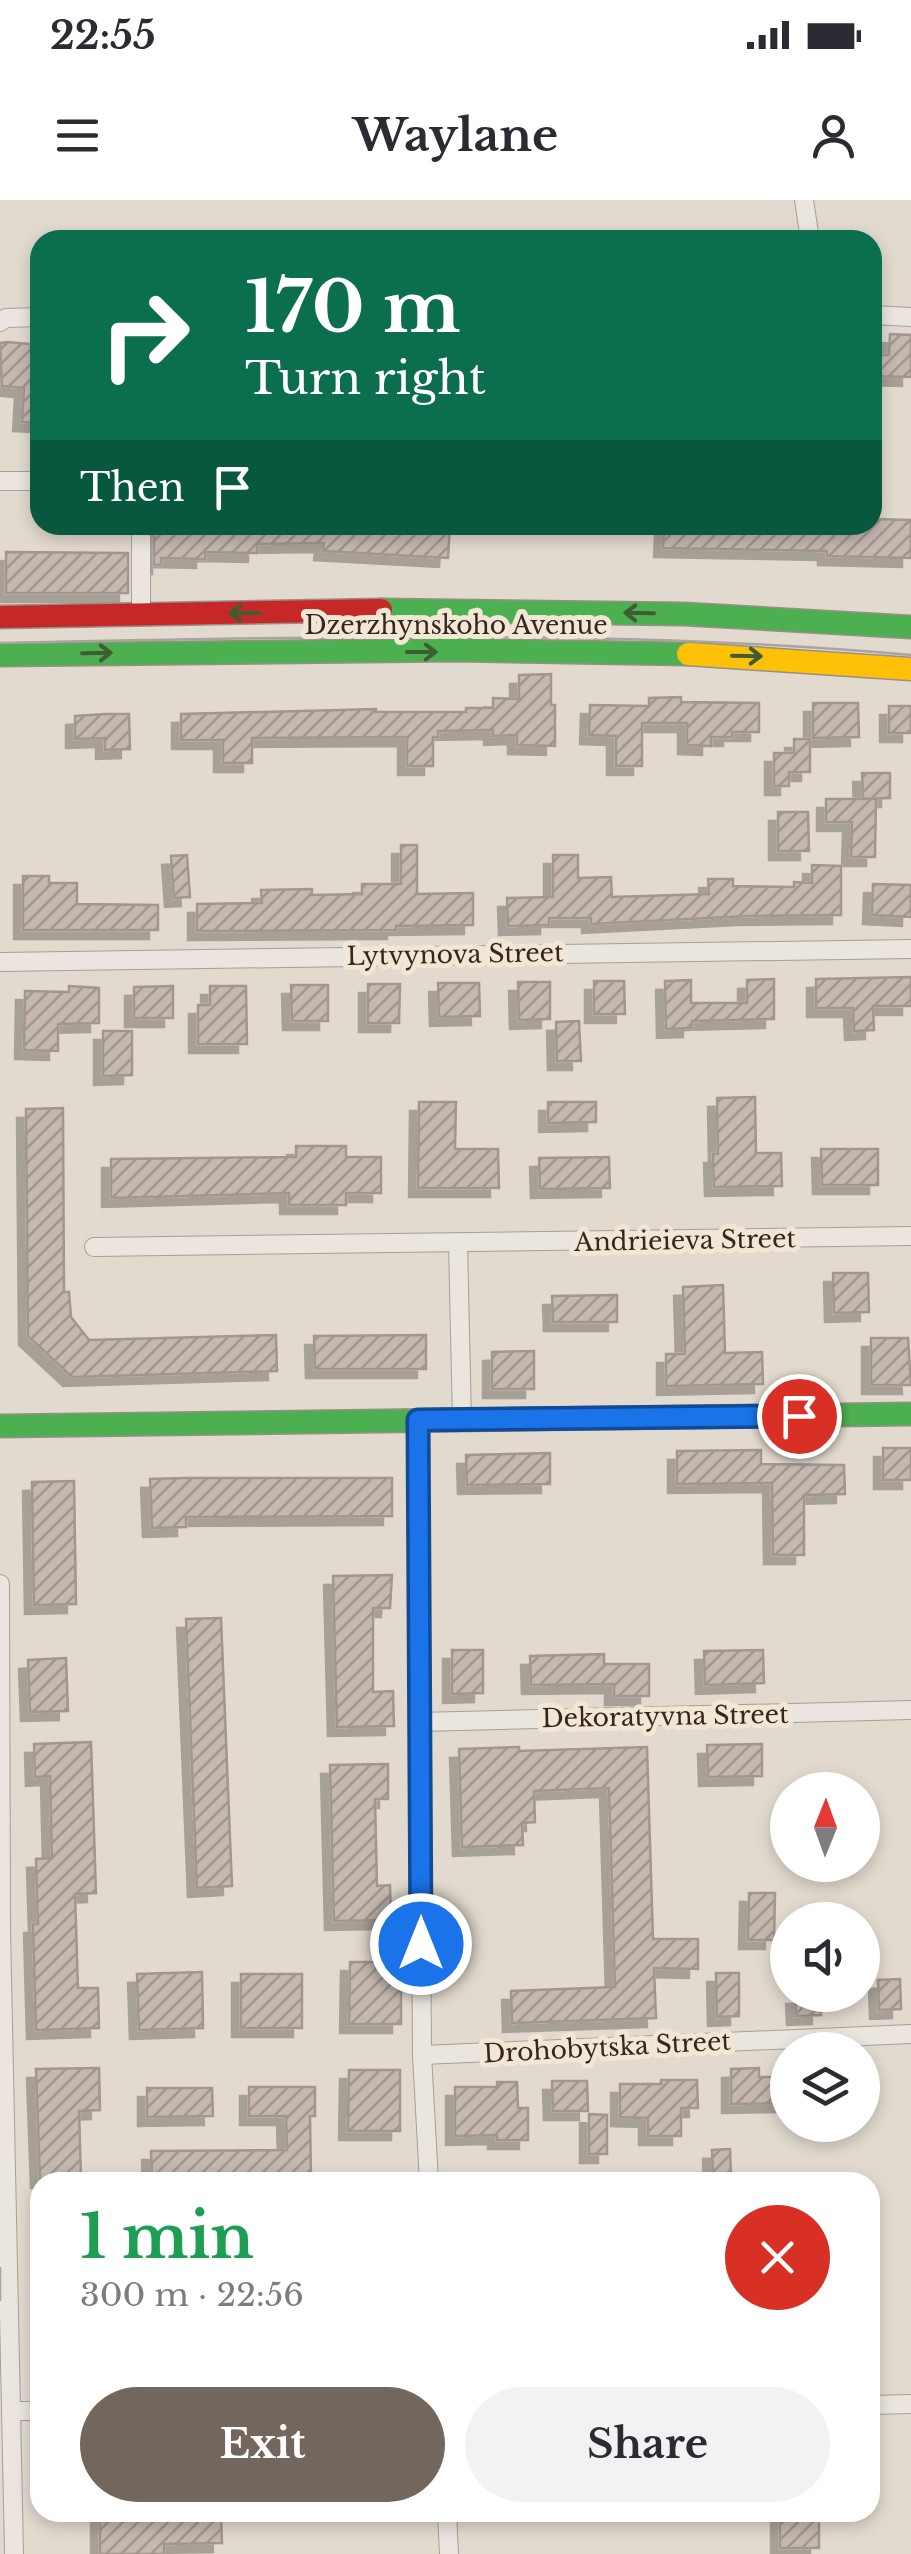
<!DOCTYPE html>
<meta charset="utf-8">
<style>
:root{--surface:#fff;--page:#f2f2f3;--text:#2b2b33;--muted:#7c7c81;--accent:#72665d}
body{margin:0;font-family:"Libre Baskerville",serif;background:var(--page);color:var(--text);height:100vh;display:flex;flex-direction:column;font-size:38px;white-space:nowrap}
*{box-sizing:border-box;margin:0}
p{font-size:32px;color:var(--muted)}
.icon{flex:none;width:55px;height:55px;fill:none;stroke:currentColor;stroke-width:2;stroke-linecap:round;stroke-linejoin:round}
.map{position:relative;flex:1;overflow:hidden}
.panel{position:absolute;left:30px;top:1972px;width:850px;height:350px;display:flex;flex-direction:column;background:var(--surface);border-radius:30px;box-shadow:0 5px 15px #0003}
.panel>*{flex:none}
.top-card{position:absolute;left:30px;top:30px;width:852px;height:305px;border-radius:30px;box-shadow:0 5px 15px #0003;background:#0b6e4f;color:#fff;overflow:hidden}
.needle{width:65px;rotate:1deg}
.tools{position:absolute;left:770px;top:1572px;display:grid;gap:20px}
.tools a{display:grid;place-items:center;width:110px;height:110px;border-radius:50%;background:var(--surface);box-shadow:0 5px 15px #0003;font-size:50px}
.pin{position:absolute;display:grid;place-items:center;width:85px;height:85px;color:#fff;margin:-42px;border:5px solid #fff;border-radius:50%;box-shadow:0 2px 10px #0007}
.me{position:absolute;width:110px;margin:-55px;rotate:0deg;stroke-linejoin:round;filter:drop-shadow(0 0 8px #0008)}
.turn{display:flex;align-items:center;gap:35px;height:210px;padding:0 50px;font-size:45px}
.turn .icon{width:130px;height:130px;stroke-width:2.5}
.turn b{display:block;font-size:70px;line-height:85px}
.then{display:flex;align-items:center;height:95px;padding:0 50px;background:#0003;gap:20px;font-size:38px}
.round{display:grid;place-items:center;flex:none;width:105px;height:105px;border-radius:52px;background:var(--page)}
.headline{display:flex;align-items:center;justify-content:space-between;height:170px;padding:0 50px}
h1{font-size:60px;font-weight:700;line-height:75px;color:#1e9e55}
.action{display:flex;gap:20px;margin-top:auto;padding:20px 50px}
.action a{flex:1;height:115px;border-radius:60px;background:var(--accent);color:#fff;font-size:40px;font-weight:700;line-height:115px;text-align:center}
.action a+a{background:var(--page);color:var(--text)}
.status{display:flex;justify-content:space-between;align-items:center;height:70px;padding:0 50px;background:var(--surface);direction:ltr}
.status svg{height:28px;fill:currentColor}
header{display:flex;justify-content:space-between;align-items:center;height:130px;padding:0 50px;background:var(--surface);font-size:45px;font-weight:700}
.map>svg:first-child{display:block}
.building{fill:url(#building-hatch);stroke:#a2968e;stroke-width:2.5;filter:url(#shadow)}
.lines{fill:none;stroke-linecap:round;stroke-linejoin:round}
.street-casing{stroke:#a79f96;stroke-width:20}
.fast-casing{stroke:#978f87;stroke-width:25}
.slow-casing{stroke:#978f87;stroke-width:25}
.jam-casing{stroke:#978f87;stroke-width:25}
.street{stroke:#eae5de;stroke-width:18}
.fast{stroke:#4caf50;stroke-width:22}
.slow{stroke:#ffc107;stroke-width:22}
.jam{stroke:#c62828;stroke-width:22}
.tram{stroke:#aaa49e;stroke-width:2.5}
.oneway{stroke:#3e5d33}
.route-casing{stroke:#114b97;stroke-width:25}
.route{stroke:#1a73e8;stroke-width:18}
.labels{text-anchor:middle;stroke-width:10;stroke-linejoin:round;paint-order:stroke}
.street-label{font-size:25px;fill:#352720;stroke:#f2e6d5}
</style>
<div class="status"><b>22:55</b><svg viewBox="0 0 49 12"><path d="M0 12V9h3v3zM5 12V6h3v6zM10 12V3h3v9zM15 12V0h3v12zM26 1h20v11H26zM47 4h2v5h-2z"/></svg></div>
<header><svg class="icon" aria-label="menu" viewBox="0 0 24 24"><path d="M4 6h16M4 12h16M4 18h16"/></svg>Waylane<svg class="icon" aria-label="person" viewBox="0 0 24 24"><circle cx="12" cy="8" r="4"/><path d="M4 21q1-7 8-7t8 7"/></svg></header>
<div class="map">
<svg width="911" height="2354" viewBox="0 0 911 2354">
<defs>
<pattern id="building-hatch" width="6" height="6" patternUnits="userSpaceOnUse" patternTransform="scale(2.5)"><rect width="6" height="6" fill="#c5b8af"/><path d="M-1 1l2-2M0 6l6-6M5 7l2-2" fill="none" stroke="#a1968e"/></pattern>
<filter id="shadow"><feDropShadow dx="-9" dy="9" stdDeviation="0" flood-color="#0004"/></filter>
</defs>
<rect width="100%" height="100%" fill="#e2dace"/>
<g class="building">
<path d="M890 134 911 135V177L872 176V155H889Z"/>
<path d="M7 142 40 145V223L22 222 24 188 2 186 0 143Z"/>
<path d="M872 319 911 320V358L827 356V351L663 348 664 325H872Z"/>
<path d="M154 325H450L448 358 323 351 324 343 257 344V353L205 352V359L161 358V365H154Z"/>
<path d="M6 352 128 353V393H6Z"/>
<path d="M551 474V505H555V546L517 545V535L493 536V530L438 531V537H433V566H407V537L252 538V563H223V540H181V514L376 509V512H466V508H493V498L519 499V475Z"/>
<path d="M681 497V502L759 503V532H732V537H711V546L687 545V523H642V566H616V536L589 535 590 505 649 506V498Z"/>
<path d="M813 503H858L859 537 813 538Z"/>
<rect x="889" y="506" width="22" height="27"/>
<path d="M105 514H129L130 549 105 550V538L75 539V516Z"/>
<path d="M794 539H810V572H789V586H774V553H794Z"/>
<path d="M862 573H890V598L863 599Z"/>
<path d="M826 599H876L875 657H851L852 622H826Z"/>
<path d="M778 612H808L809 651H778Z"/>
<path d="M401 645H417V694L473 693V725L396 726V730L197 731V704L262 703 261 690 312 689V695L362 694V684H401Z"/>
<path d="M187 655 190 697 174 698 171 656Z"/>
<path d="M553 655H578V678L611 677 612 697 709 694 708 679H733V686L794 687V682L812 683V665L841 666V715L746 716 591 724V718H549V725L508 726 507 698 553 697Z"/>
<path d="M23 676H49V683H77V704L158 705V730H23Z"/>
<path d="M873 684 911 685V717L872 715Z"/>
<path d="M911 777V806H873L874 830 854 831 853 808H816V779Z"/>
<path d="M774 779V819L692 821V828L666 829 665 781 691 780V803H747V780Z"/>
<path d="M594 781H624L625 814H594Z"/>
<path d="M518 782H550V819L519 820Z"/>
<path d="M438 783H479L480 816 439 817Z"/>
<path d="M368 784H400L399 823H368Z"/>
<path d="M291 785H328V821H292Z"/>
<path d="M69 786 99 788V823L58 824V851L24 850 25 791 69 792Z"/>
<path d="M173 786V818H134V787Z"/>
<path d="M210 786H246L247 844H198V805H210Z"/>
<path d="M579 821 581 861H557L556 822Z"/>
<path d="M103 831H132V875L103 876Z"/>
<path d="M755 897 756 953H781L782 986 714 987 713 954H718L717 898Z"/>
<path d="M419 902H456L455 949H498L499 988H418Z"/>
<path d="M548 902H596V922L548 923Z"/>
<path d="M63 908 64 1092H69L71 1117 89 1140 276 1135 277 1171 72 1177 28 1136 26 909Z"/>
<path d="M296 946H346V957H381V993H346V1005H289V993L111 998V959L296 957Z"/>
<path d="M821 949H878V985H822Z"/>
<path d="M609 957 610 988 540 989 539 958Z"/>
<path d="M833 1073H868L869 1112 834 1113Z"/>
<path d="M723 1085 725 1153 762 1152 763 1184 666 1186V1154H685L683 1087Z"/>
<path d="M617 1095V1122H553L552 1096Z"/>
<path d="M426 1135V1169H315L314 1136Z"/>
<path d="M871 1138H908L911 1185H871Z"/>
<path d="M534 1151V1189H492V1152Z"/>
<rect x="883" y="1248" width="28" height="32"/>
<path d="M761 1250V1264L844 1265 845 1294 804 1295V1355H773L772 1283 677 1284V1251Z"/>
<path d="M550 1253V1284L467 1285 466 1255Z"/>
<path d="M185 1278H392V1316L186 1317V1327L152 1328 150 1279Z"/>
<path d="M74 1281 76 1404 34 1405 32 1282Z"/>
<path d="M392 1375 390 1408H373V1492L393 1491 394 1526 337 1527 333 1376Z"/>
<path d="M221 1418 232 1686 197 1688 186 1419Z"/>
<path d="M452 1450H483V1493L452 1494Z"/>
<path d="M763 1450 764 1483 705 1485 704 1451Z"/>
<path d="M604 1454V1464H649V1496H614V1484L531 1485 530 1456Z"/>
<path d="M66 1458 68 1511 30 1512 28 1460Z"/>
<path d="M91 1542 96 1693 75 1694 78 1788H98L99 1828 36 1830 33 1724H38L36 1659 52 1658 50 1576 35 1577 34 1544Z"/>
<path d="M762 1544V1576L708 1577 707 1545Z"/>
<path d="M519 1547V1551L647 1547 653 1739H698V1769L654 1768 656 1818 512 1823 511 1791 615 1787 609 1588 534 1591 535 1622 522 1623 523 1645 462 1647 459 1549Z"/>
<path d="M388 1564V1599H375L377 1686 390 1685 391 1720 334 1721 330 1565Z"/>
<path d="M749 1693H775L774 1740H748Z"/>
<path d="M350 1762H401V1824H349Z"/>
<path d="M202 1772 203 1828 139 1830 137 1774Z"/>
<path d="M716 1773H739V1816L717 1817Z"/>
<rect x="241" y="1774" width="61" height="54"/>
<path d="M900 1779 901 1809 879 1810 878 1780Z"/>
<path d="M795 1795H820L821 1815 796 1816Z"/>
<path d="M99 1868 100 1910 79 1911 81 1978 40 1979 36 1869Z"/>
<path d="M759 1868V1877H788V1903L731 1904V1869Z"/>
<path d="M349 1870H400V1931H348Z"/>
<path d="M661 1880H697L698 1908H681V1936H648V1918L620 1917V1884H661Z"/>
<path d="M552 1881H587L588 1911H553Z"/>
<path d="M497 1882H517L518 1908H528V1940H497V1935L455 1936V1887H497Z"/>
<path d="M249 1887H315V1916H310L311 1977 152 1979 151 1951 287 1950 286 1916H249Z"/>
<path d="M147 1888H212L213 1916 147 1917Z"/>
<path d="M589 1914 607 1915V1954H589Z"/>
<path d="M730 1949 731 1978 713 1979 712 1950Z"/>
<path d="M100 2312H221L222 2343 164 2344V2354H100Z"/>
<path d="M780 2312H801V2319L819 2320V2348H780Z"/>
</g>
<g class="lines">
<defs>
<g id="street">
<path d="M804 0 810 40"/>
<path d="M872 115 911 117"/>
<path d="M0 122 6 118 40 117"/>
<path d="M0 281H40"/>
<path d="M141 325V414"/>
<path d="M0 762 911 749"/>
<path d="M458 1043 462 1221"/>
<path d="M94 1047 911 1036"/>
<path d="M418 1220 422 1855 429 1982"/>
<path d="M0 1384 1 1729 14 2354"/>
<path d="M419 1522 911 1510"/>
<path d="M422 1855 911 1834"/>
<path d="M870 2205 911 2204"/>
<path d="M11 2211H40"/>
<path d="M447 2312 449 2354"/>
</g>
<g id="fast">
<path d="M381 410 684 414 911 427"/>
<path d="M0 455 456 450 688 454"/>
<path d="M0 1226 911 1214"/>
</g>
<path id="slow" d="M688 454 911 469"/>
<path id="jam" d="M0 417 381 410"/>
</defs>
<use href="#street" class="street-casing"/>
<use href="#fast" class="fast-casing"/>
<use href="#slow" class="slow-casing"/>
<use href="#jam" class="jam-casing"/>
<use href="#street" class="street"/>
<use href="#fast" class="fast"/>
<use href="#slow" class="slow"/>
<use href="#jam" class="jam"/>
<g class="tram">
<path d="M0 443C303 437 609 428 911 455"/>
<path d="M0 2068V2100"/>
</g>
</g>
<defs><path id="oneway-shaft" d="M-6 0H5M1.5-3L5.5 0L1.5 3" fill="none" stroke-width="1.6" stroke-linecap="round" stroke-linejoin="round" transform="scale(2.5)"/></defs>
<g class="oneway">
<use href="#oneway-shaft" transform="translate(244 413) rotate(180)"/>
<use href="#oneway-shaft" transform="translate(639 413) rotate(-179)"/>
<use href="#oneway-shaft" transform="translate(422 452)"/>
<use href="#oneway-shaft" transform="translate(97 453) rotate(-1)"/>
<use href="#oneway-shaft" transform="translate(747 456) rotate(1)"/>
</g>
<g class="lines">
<defs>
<path id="route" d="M421 1744 418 1220 799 1216"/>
</defs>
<use href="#route" class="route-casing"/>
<use href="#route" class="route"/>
</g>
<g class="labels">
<g class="street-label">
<text x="456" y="434">Dzerzhynskoho Avenue</text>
<text transform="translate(455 754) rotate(-1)" y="9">Lytvynova Street</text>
<text transform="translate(685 1040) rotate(-1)" y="9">Andrieieva Street</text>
<text transform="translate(665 1516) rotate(-1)" y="9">Dekoratyvna Street</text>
<text transform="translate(607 1847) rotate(-3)" y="9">Drohobytska Street</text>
</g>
</g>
</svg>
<div class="tools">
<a><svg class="needle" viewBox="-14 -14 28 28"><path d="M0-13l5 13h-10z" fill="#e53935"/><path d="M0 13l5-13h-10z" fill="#7c7c81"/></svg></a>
<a><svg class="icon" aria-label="sound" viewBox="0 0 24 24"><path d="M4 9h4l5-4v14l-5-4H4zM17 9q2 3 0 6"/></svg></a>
<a><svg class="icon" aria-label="layers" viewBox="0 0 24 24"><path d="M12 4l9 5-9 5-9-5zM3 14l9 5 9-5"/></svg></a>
</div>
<div class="pin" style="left:799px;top:1216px;background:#d93025"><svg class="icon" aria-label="arrive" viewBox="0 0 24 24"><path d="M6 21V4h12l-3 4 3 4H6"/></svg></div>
<svg class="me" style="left:421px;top:1744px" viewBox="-20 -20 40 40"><circle r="17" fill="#1a73e8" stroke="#fff" stroke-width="3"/><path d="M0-11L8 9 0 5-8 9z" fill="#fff"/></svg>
<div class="top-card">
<div class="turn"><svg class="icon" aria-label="right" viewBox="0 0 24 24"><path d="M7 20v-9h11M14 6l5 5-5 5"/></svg><div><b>170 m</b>Turn right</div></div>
<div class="then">Then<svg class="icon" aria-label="arrive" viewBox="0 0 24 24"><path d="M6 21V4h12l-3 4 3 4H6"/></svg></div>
</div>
<section class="panel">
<div class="headline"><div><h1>1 min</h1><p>300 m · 22:56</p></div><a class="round" style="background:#d93025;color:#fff"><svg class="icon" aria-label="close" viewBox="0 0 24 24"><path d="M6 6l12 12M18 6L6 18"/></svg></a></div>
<div class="action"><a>Exit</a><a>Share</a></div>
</section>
</div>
